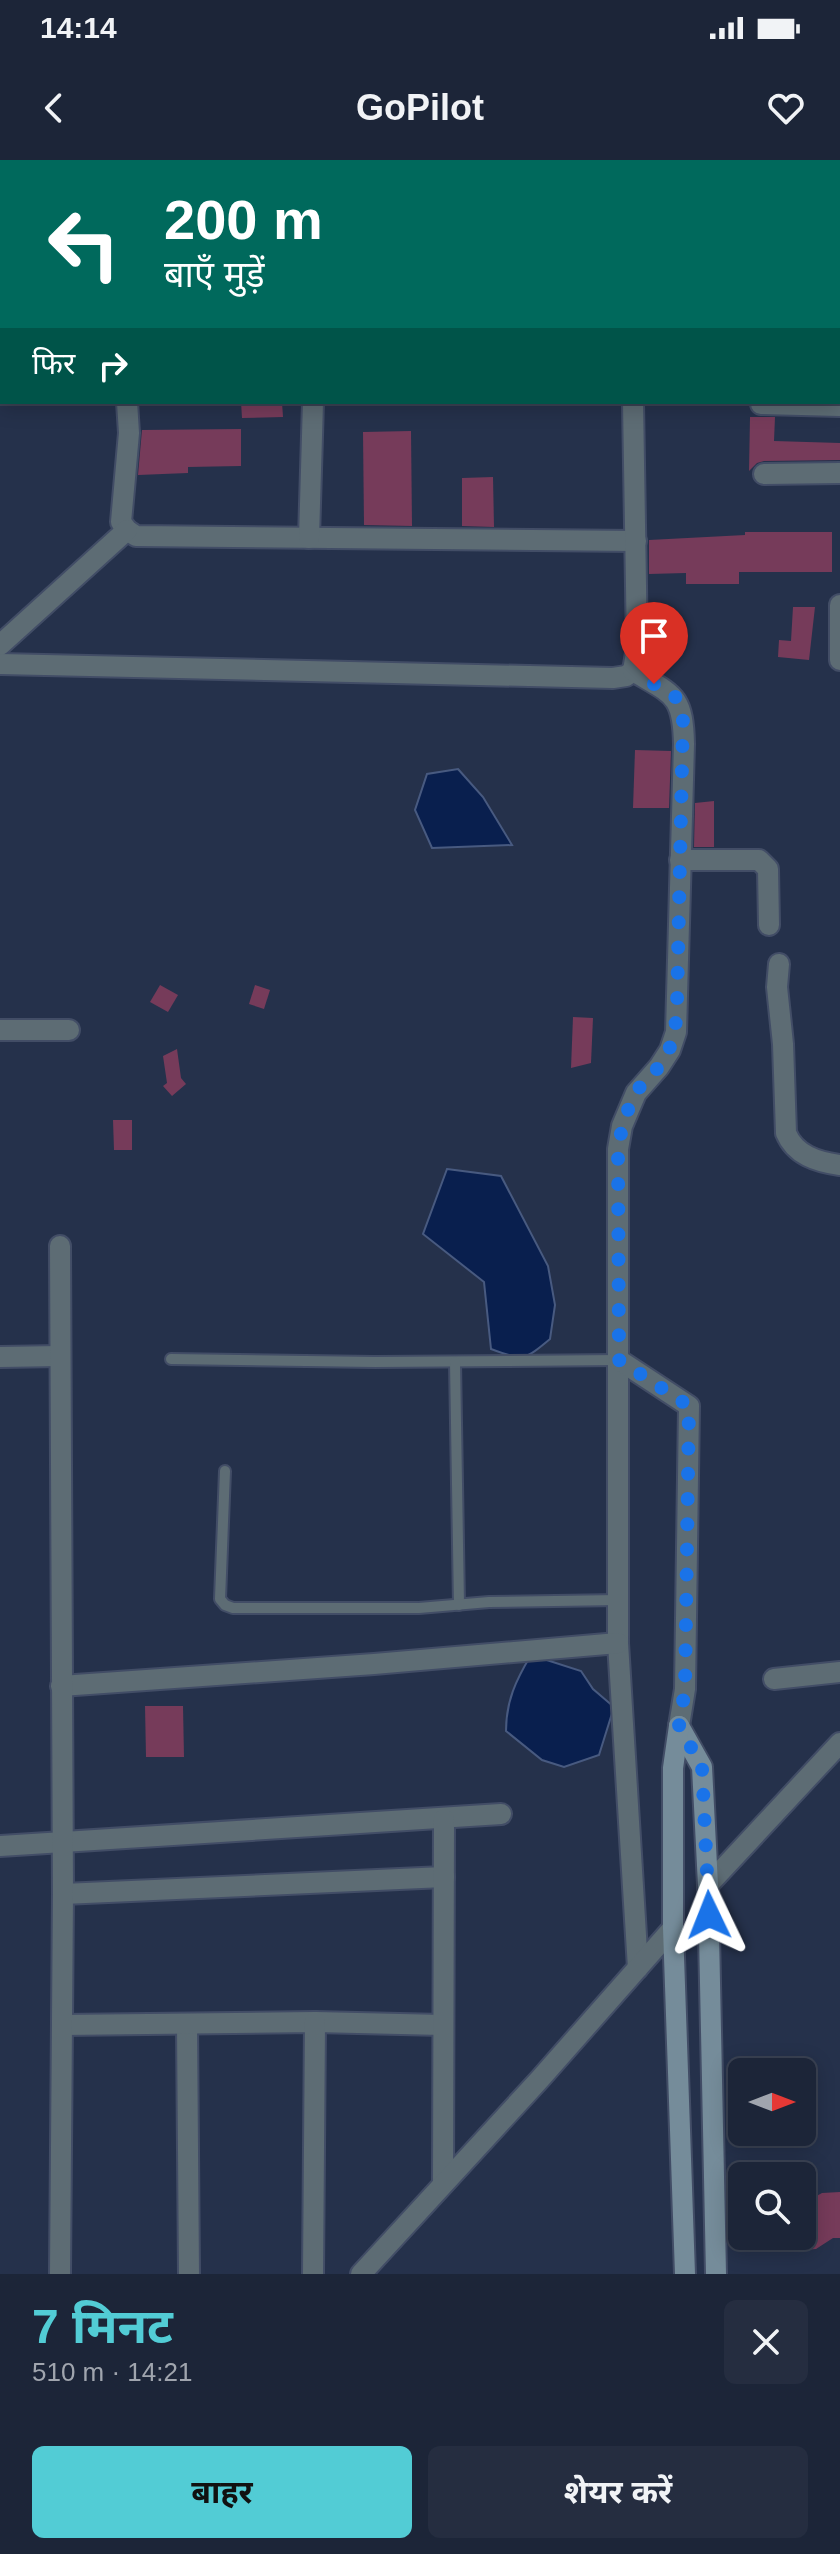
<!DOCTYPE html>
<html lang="hi">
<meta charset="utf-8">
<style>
:root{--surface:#1c2538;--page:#252d40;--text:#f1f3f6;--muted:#a0a5ae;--line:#3a4253;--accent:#52ccd5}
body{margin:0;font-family:Helvetica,"Noto Sans Devanagari",sans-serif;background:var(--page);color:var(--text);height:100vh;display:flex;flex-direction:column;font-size:30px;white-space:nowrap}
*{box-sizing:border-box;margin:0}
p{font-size:26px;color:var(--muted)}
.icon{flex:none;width:44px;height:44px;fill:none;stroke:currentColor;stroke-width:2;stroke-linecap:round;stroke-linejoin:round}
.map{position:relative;height:2114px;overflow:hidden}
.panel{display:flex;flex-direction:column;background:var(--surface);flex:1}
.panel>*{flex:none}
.guide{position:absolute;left:0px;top:0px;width:840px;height:244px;box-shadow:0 4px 20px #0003,0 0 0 2px var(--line);background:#00695c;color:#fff;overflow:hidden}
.needle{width:52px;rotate:90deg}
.fabs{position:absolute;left:728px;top:1898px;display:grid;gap:16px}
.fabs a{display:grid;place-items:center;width:88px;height:88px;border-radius:12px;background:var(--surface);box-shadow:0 4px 20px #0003,0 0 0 2px var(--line);font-size:40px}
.pin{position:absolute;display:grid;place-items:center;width:68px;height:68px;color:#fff;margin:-82px -34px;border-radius:50% 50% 50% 0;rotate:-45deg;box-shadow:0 0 8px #0007}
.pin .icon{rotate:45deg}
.me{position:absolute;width:88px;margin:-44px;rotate:358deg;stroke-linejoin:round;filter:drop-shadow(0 0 6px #0008)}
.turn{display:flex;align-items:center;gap:28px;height:168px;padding:0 32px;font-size:36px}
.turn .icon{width:104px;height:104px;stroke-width:2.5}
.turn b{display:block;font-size:56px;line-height:68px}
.then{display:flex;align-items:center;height:76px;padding:0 32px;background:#0003;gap:16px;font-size:30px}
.round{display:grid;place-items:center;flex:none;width:84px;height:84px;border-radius:12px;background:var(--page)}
.overview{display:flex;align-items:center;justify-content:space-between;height:136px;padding:0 32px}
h1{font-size:48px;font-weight:700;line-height:60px;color:var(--accent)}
.cta{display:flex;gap:16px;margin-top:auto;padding:16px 32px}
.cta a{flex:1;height:92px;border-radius:12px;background:var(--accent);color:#111;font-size:32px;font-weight:700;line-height:92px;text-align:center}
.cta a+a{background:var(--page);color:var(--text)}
.status{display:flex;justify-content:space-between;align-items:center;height:56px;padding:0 40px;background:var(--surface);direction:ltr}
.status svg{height:22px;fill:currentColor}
header{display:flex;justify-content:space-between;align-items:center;height:104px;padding:0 32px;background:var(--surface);font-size:36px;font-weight:700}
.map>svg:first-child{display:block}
.water{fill:#091f4e;stroke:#485a80;stroke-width:2}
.building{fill:#763b5a}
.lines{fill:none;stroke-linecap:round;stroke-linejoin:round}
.lane-casing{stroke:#424d66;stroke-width:14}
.street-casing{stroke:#424d66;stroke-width:24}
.secondary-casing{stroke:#424d66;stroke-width:24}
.lane{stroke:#5d6c74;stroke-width:10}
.street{stroke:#5d6c74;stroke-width:20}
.secondary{stroke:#758c9a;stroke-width:20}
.route{stroke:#1a73e8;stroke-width:14;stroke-dasharray:0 25.2}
</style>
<div class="status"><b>14:14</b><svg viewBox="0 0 49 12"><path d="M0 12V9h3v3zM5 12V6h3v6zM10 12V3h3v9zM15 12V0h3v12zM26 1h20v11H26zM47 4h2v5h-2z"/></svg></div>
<header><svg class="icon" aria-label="back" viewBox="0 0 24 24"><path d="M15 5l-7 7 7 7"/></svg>GoPilot<svg class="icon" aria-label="heart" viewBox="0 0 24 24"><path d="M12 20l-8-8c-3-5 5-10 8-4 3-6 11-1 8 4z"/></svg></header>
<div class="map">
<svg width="840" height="2114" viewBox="0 0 840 2114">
<rect width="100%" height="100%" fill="#25314b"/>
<g class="water">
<path d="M458 609 483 637 512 685 432 688 415 650 427 614Z"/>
<path d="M447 1009 501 1016 548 1106 555 1145 550 1179C525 1200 523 1201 491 1189L484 1122 423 1074Z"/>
<path d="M531 1495 581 1511 593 1529 614 1547 599 1595 564 1607 542 1600 506 1571C506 1541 516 1520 531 1495Z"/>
</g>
<g class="building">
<path d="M241 242H282L283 257 242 258Z"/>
<path d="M750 257H775L774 281 840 283V300L764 301 757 303 749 311Z"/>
<path d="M241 269V306L188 307V313L138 315 142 270Z"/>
<path d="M411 271 412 366 364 365 363 272Z"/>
<path d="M493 317 494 367 462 366V318Z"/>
<path d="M745 372H832V412H739V424H686V413L649 414V380L745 375Z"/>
<path d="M793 447H815L809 500 778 497 779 480 791 481Z"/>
<path d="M635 590 671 591 669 648H633Z"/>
<path d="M714 641V687H694L695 643Z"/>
<path d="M160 825 178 835 168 852 150 842Z"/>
<path d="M255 825 270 830 264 849 249 844Z"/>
<path d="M573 857 593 858 591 903 571 908Z"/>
<path d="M177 889 181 918 186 924 172 936 163 926 167 923 163 896Z"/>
<path d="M113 960H132V990H114Z"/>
<path d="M145 1546H183L184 1597H146Z"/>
<path d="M840 2032V2078H833L816 2089 790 2091 785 2076H802V2044L822 2033Z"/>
</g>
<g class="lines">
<defs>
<g id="lane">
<path d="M171 1199 375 1202 619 1200"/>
<path d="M455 1202 459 1445"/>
<path d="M225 1311 220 1439 225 1445 233 1448H419L489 1442 618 1440"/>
</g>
<g id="street">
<path d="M114 0V2"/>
<path d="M383 0V2"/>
<path d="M752 0V2"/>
<path d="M631 2 632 0"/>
<path d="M838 85H840"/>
<path d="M127 242 129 273 121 362 127 370 136 376 636 381"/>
<path d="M761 244 840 246"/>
<path d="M764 314 840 313"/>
<path d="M309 378 313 242"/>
<path d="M840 445V500"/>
<path d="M0 485 127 370"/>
<path d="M0 504 613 518 626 516 633 511 637 487 633 242"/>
<path d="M633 511C673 535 683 534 684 584L676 872 670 890 659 907 636 933 622 966 618 989V1483L638 1808"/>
<path d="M680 700H759L768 709 769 765"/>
<path d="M779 804 777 827 783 884 786 973C795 995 817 1002 840 1005"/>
<path d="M0 870H69"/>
<path d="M0 1197 60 1196"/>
<path d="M619 1200 689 1246 685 1529 679 1566"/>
<path d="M774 1519 840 1512"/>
<path d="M61 1526 374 1504 618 1483"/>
<path d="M0 1686 501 1654"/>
<path d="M708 1725 840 1583"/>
<path d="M63 1734 444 1717"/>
<path d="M187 1864 189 2114"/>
<path d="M62 1865 315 1862 443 1865"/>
<path d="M443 2024 444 1659"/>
<path d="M60 2114 63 1734 60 1086"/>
<path d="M313 2114 315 1862"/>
<path d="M361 2114 540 1919 673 1768"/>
</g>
<g id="secondary">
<path d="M679 1566 702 1607 708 1725 716 2114"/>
<path d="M679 1566 673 1608V1768L685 2114"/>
</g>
</defs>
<use href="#lane" class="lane-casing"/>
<use href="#street" class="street-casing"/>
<use href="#secondary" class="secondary-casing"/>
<use href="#lane" class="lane"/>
<use href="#street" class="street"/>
<use href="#secondary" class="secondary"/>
</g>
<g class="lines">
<path class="route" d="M654 524 675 536 683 558 677 845C676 869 673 891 656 910 649 918 640 925 635 934 626 952 621 970 618 989L619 1200 689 1246 685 1529 679 1566 702 1607 709 1755"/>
</g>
</svg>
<div class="fabs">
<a><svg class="needle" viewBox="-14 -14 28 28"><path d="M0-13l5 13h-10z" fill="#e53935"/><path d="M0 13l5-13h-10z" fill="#a0a5ae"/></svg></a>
<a><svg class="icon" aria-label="search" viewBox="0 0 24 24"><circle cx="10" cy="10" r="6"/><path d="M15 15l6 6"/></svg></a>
</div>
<div class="pin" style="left:654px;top:524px;background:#d93025"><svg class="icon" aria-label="arrive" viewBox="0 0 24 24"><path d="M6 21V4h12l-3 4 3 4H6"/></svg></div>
<svg class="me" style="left:709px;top:1755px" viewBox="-20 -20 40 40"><path d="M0-17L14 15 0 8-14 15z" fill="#1a73e8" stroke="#fff" stroke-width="4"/></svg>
<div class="guide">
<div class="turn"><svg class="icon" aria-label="left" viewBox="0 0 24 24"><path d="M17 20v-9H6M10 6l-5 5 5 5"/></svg><div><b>200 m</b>बाएँ मुड़ें</div></div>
<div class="then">फिर<svg class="icon" aria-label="right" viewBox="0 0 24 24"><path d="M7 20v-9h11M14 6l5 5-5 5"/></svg></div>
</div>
</div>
<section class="panel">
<div class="overview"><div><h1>7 मिनट</h1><p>510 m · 14:21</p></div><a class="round"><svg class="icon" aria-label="close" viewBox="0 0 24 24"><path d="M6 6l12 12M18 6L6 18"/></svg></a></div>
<div class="cta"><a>बाहर</a><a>शेयर करें</a></div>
</section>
